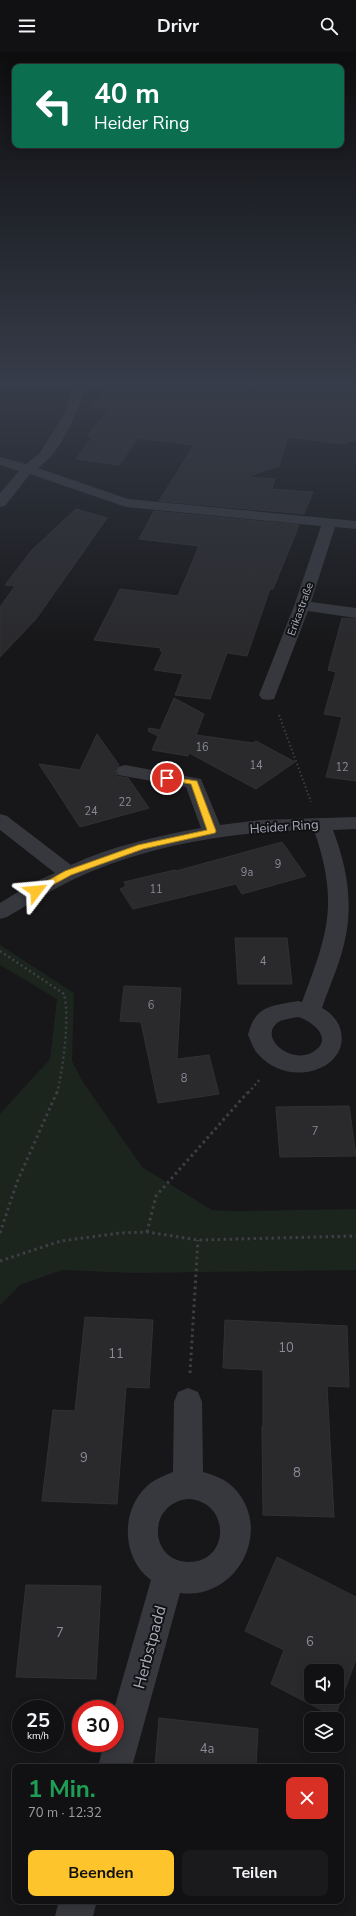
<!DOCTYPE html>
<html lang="de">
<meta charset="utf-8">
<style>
:root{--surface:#111113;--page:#1a1a1c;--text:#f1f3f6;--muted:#9c9da0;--line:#303133;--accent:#fdc42b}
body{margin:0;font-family:"Nunito Sans",sans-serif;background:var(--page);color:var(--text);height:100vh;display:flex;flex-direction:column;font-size:15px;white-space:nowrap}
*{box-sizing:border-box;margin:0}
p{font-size:13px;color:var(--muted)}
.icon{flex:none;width:22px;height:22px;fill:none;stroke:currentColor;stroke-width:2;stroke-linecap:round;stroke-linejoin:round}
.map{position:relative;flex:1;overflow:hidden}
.sheet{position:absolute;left:12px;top:1712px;width:332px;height:140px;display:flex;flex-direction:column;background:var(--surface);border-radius:8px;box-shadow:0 2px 10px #0003,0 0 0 1px var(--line)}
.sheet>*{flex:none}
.top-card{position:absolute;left:12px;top:12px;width:332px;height:84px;border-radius:8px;box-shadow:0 2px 10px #0003,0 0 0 1px var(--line);background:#0b6e4f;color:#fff;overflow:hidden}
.controls{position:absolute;left:304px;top:1612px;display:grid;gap:8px}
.controls a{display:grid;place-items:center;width:40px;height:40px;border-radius:8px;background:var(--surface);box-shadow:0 2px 10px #0003,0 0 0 1px var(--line);font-size:20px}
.speed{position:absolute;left:12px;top:1648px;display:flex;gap:8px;font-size:20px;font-weight:700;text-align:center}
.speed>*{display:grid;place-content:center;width:52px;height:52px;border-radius:50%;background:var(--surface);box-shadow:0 2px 10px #0003,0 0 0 1px var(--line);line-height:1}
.speed small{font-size:10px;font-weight:400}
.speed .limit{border:6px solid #d22;background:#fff;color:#111}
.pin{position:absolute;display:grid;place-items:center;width:34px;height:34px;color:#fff;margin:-17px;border:2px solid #fff;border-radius:50%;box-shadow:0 1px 4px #0007}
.me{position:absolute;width:44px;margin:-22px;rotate:61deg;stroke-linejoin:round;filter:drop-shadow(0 0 3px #0008)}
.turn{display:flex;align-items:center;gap:14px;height:84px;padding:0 16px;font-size:18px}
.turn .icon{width:52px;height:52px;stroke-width:2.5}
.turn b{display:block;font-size:28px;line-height:34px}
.round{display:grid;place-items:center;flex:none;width:42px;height:42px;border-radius:8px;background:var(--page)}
.head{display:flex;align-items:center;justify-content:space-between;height:68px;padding:0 16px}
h1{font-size:24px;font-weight:700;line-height:30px;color:#1e9e55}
.cta{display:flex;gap:8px;margin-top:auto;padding:8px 16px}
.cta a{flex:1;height:46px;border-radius:8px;background:var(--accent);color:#111;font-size:16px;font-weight:700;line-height:46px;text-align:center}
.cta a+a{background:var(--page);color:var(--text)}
header{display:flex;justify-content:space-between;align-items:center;height:52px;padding:0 16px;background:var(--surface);font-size:18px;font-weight:700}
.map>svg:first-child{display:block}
.green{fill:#1c241e}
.building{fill:#2a2a2d;stroke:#313135;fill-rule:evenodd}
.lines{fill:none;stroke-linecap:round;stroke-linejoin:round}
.path-far2{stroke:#3d3f45;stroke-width:2;stroke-dasharray:1.5 2.5;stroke-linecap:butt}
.path-far1{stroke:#3d3f45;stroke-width:2.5;stroke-dasharray:2 3;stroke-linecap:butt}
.path{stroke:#3d3f45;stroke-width:3;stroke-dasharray:2.5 3.5;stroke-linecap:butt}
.minor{fill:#37383e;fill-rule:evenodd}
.route{fill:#fdc42b;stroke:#a47f1c}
.labels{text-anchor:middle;stroke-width:4;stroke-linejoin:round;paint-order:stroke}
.far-street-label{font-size:11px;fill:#a8acba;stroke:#121214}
.number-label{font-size:11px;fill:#888b96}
.street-label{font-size:13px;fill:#a8acba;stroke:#121214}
.near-number-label{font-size:13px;fill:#888b96}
.near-street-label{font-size:16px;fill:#a8acba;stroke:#121214}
</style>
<header><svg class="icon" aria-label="menu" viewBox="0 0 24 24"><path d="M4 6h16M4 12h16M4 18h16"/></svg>Drivr<svg class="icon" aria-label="search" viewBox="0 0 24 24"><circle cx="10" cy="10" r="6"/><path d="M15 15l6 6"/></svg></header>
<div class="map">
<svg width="356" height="1864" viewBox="0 0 356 1864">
<rect width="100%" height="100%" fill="#171719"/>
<path class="green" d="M0 893 74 941 72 1009 83 1030 142 1115 212 1158 234 1159 356 1157V1218L134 1221 62 1218 20 1233 0 1253V1062L50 1007 57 947 0 913Z"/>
<g class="building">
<path d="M111 332H176L260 341 264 336 276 337 279 332H356V388L342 392 288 385 279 414 247 425 275 427 272 437 313 440 304 462 159 449 194 393 138 386 119 413 76 407 93 385 87 384 109 357 91 355Z"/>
<path d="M76 457 107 466 36 567 0 605V555L15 534 5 533 32 498Z"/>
<path d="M154 459 299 473 273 537H270L247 604 227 601 210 647 175 643 183 622 154 618 163 599H160L161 596 94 588 120 537 178 544 199 494 139 487Z"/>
<path d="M342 566 356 567V729L326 725 342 665 324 662 336 620 328 618Z"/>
<path d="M174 646 204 662 196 683 253 691 256 689 295 710 256 737 189 701 188 704 152 698 158 684 148 679 149 676 160 678Z"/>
<path d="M97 682 119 713 115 718 117 724 128 726 149 756 80 775 39 712 80 718Z"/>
<path d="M282 790 306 824 242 842 236 832 133 857 120 837 126 834 124 830 175 818 176 819Z"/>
<path d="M235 886H287L292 932H238Z"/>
<path d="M124 934 181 936 177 1007 209 1003 219 1042 158 1051 141 970 120 969Z"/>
<path d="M349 1054 356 1104 280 1105 276 1055Z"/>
<path d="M85 1265 153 1268 149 1336 126 1335 117 1452 42 1449 53 1358 75 1359Z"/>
<path d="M225 1268 347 1274 349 1335 327 1334 334 1465 263 1463 262 1374H263V1318L223 1316Z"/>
<path d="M277 1505 356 1545V1607L335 1665 271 1632 284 1598 245 1579ZM311 1619H337V1645H311Z"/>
<path d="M26 1533 101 1534 96 1627 16 1625Z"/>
<path d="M159 1666 258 1677 256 1715H155Z"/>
</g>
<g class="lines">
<path class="path-far2" d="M279 663 311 750"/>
<g class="path-far1">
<path d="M0 899 64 942C70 966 63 1017 57 1041"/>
<path d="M248 1041 261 1026"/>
</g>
<g class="path">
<path d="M147 1180 156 1144 248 1040"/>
<path d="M0 1181 17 1130 57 1040"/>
<path d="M0 1209 61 1189 120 1181 147 1180 198 1188 356 1184"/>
<path d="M190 1321 198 1188"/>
</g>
<g class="minor">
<path d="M75 332H87C76 361 64 397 38 416L128 447 356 469V477L335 475 311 550 356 556V566L308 559 274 647 268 648 262 647 259 643 294 554 321 474 126 455 30 422 5 454 0 455V441L19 419 0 413V405L26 412 39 402 63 364Z"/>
<path d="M125 713 201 727 220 773 261 768 356 765V777L333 778C347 815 354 853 344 892 339 914 329 935 322 956 330 960 335 966 339 973 356 1016 289 1039 258 1002 253 997 251 989 248 983 255 953 272 954 298 949L302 950C328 881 339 851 314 778 238 779 160 791 90 820 61 832 34 849 7 865L0 867V851L34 830 55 821 0 778V762L7 764 71 813C112 794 157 784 201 776L186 735 118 723 116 719 118 715ZM298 965C310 968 332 984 317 997 295 1017 254 985 280 969 285 967 292 966 298 965Z"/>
<path d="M188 1336 198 1340 202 1350 203 1420C214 1423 225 1427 233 1435 275 1477 237 1549 180 1541L132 1715H98L104 1691H115L114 1657 151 1528C122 1507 120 1460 146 1435 153 1428 163 1424 173 1420L174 1350 178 1340ZM189 1447C231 1450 230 1510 189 1510 148 1510 147 1450 189 1447Z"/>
<path d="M59 1849H97L93 1864H55Z"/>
</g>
</g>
<linearGradient id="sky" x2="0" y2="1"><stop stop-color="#0d0d0e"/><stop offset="0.56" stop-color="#363c49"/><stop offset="1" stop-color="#363c49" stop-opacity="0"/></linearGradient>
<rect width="356" height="593" fill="url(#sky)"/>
<path class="route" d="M164 724 197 729 216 779 215 781 143 797 71 823 38 841H33V837L65 819 138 793 207 778 191 732 164 728Z"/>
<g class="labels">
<g class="far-street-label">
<text transform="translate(300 557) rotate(-70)" y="4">Erikastraße</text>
</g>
<g class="number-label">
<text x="202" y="699">16</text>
<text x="256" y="717">14</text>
<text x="342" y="719">12</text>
<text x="125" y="754">22</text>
<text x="91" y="763">24</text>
<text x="278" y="816">9</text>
<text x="247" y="824">9a</text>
<text x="156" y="841">11</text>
<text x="263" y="913">4</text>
<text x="151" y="957">6</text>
<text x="184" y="1030">8</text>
<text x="315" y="1083">7</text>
</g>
<g class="street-label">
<text transform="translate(284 774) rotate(-4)" y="5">Heider Ring</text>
</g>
<g class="near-number-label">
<text x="286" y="1300">10</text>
<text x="116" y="1306">11</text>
<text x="84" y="1410">9</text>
<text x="297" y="1425">8</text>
<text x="60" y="1585">7</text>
<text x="310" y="1594">6</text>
<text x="207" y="1701">4a</text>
</g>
<g class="near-street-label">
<text transform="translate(149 1595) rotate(-75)" y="6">Herbstpadd</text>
</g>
</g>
</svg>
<div class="controls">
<a><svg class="icon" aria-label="sound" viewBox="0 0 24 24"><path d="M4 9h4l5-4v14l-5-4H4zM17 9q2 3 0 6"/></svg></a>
<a><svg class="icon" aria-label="layers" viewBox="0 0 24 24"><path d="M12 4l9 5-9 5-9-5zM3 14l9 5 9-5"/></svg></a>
</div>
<div class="speed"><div>25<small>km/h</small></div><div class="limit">30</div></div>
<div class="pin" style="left:167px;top:726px;background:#d93025"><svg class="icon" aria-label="arrive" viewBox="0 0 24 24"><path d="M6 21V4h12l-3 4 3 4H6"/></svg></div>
<svg class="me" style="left:36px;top:839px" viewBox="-20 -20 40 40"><path d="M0-17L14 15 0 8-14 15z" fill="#fdc42b" stroke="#fff" stroke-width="4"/></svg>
<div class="top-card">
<div class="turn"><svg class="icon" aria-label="left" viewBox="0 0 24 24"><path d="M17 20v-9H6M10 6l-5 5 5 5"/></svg><div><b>40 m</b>Heider Ring</div></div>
</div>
<section class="sheet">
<div class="head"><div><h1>1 Min.</h1><p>70 m · 12:32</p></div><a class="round" style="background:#d93025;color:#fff"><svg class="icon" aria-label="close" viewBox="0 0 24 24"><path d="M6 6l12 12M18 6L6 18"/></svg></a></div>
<div class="cta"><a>Beenden</a><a>Teilen</a></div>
</section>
</div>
